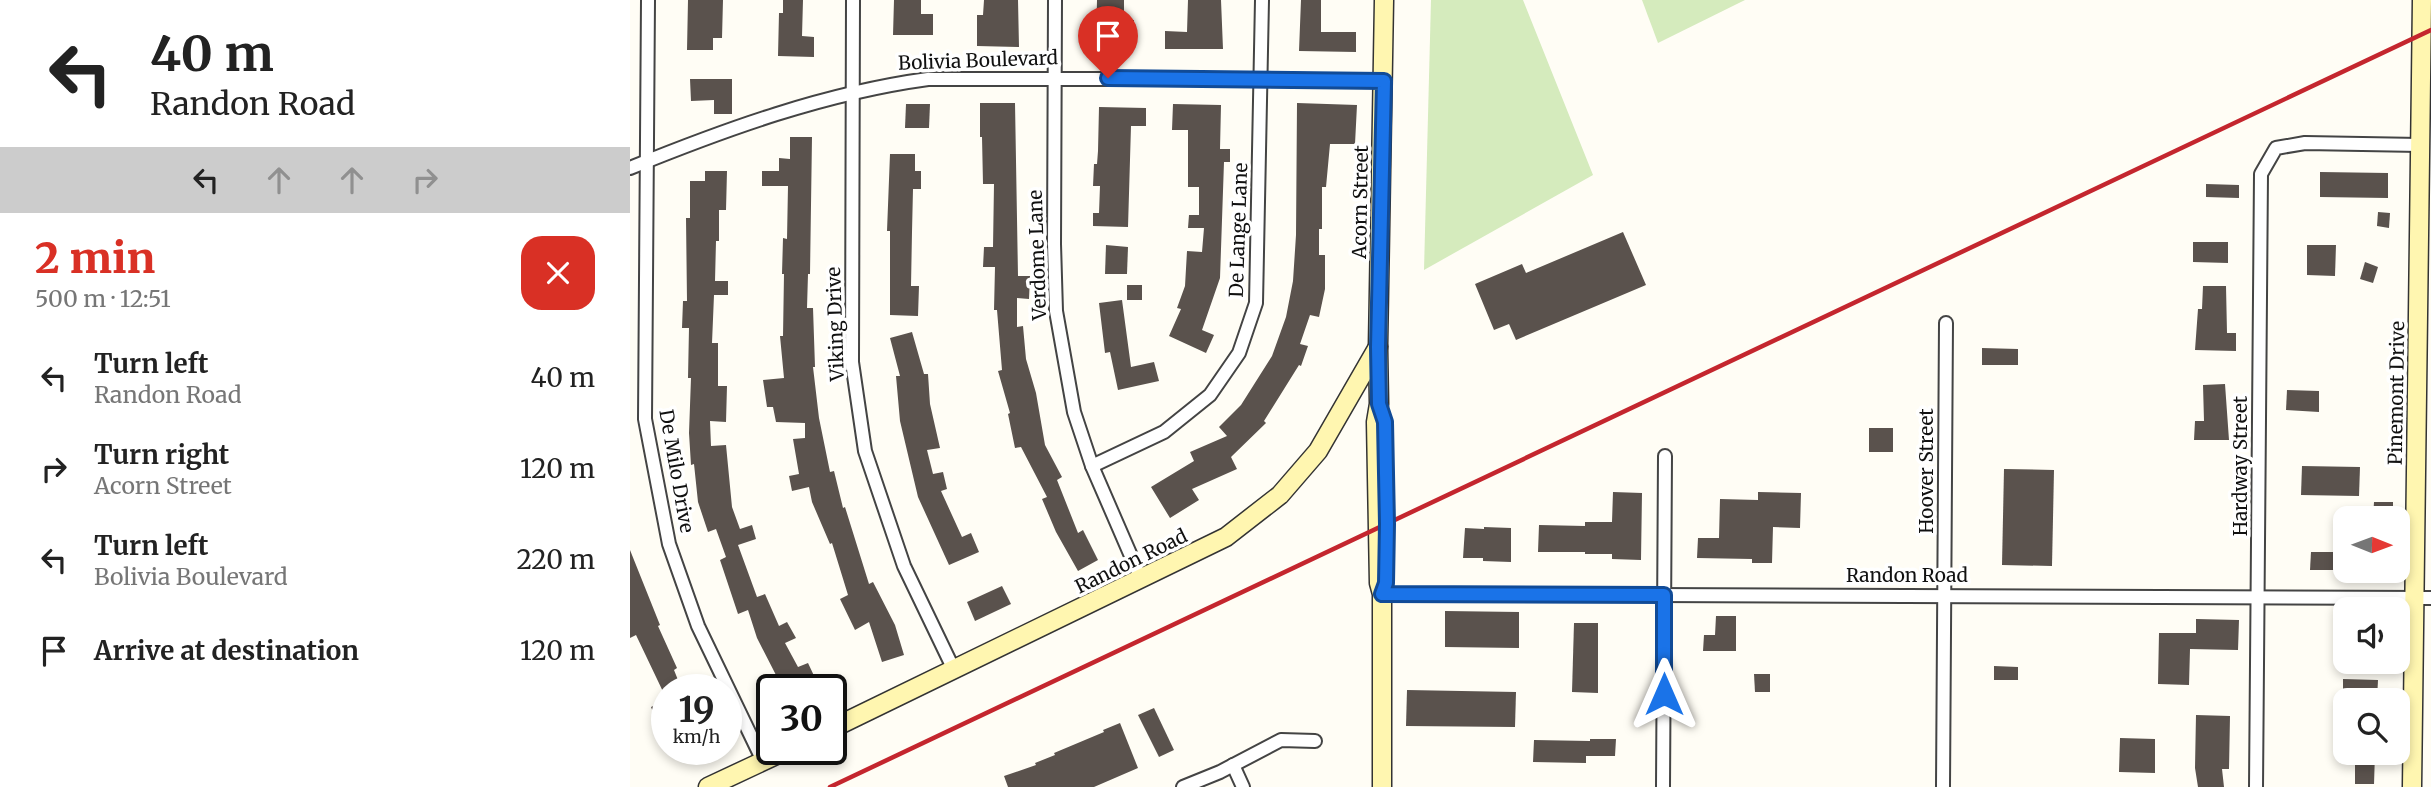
<!DOCTYPE html>
<meta charset="utf-8">
<style>
:root{--surface:#fff;--page:#f6f6f6;--text:#222;--muted:#767676;--accent:#d93025}
body{margin:0;font-family:Merriweather,serif;background:var(--page);color:var(--text);height:100vh;display:flex;flex-direction:column;font-size:26px;white-space:nowrap}
*{box-sizing:border-box;margin:0}
p{font-size:23px;color:var(--muted)}
.icon{flex:none;width:38px;height:38px;fill:none;stroke:currentColor;stroke-width:2;stroke-linecap:round;stroke-linejoin:round}
.map{position:relative;flex:1;overflow:hidden}
.drawer{display:flex;flex-direction:column;background:var(--surface);width:630px}
.drawer>*{flex:none}
.hud{background:#fff;color:var(--text);overflow:hidden}
.needle{width:46px;rotate:91deg}
.tools{position:absolute;left:1703px;top:506px;display:grid;gap:14px}
.tools a{display:grid;place-items:center;width:77px;height:77px;border-radius:14px;background:var(--surface);box-shadow:0 4px 10px #0003;font-size:35px}
.speed{position:absolute;left:21px;top:674px;display:flex;gap:14px;font-size:35px;font-weight:700;text-align:center}
.speed>*{display:grid;place-content:center;width:91px;height:91px;border-radius:50%;background:var(--surface);box-shadow:0 4px 10px #0003;line-height:1}
.speed small{font-size:18px;font-weight:400}
.speed .limit{border:4px solid #111;border-radius:10px;background:#fff;color:#111}
.pin{position:absolute;display:grid;place-items:center;width:60px;height:60px;color:#fff;margin:-72px -30px;border-radius:50% 50% 50% 0;rotate:-45deg;box-shadow:0 0 7px #0007}
.pin .icon{rotate:45deg}
.me{position:absolute;width:77px;margin:-38px;rotate:0deg;stroke-linejoin:round;filter:drop-shadow(0 0 5px #0008)}
.turn{display:flex;align-items:center;gap:24px;height:147px;padding:0 35px;font-size:32px}
.turn .icon{width:91px;height:91px;stroke-width:2.5}
.turn b{display:block;font-size:49px;line-height:60px}
.lanes{display:flex;align-items:center;height:66px;padding:0 35px;background:#0003;justify-content:center;gap:35px;direction:ltr}
.lanes .off{opacity:.35}
.round{display:grid;place-items:center;flex:none;width:74px;height:74px;border-radius:21px;background:var(--page)}
.headline{display:flex;align-items:center;justify-content:space-between;height:119px;padding:0 35px}
h1{font-size:42px;font-weight:800;line-height:52px;color:var(--accent)}
ul{padding:0;list-style:none}
li{display:flex;align-items:center;gap:21px;height:91px;padding:0 35px}
li div{flex:1}
li b{display:block;font-size:26px}
li em{font-style:normal}
main{display:flex;flex:1;min-height:0}
.map>svg:first-child{display:block}
.green{fill:#d5ebbd}
.building{fill:#5a524d}
.lines{fill:none;stroke-linecap:round;stroke-linejoin:round}
.street-casing{stroke:#444;stroke-width:16}
.secondary-casing{stroke:#333;stroke-width:21}
.street{stroke:#fff;stroke-width:12}
.secondary{stroke:#fff6b0;stroke-width:18}
.rail{stroke:#c4262e;stroke-width:4.5}
.route-casing{stroke:#114b97;stroke-width:18}
.route{stroke:#1a73e8;stroke-width:12}
.labels{text-anchor:middle;stroke-width:7;stroke-linejoin:round;paint-order:stroke}
.street-label{font-size:19px;fill:#111;stroke:#fff}
</style>
<main>
<section class="drawer">
<div class="hud">
<div class="turn"><svg class="icon" aria-label="left" viewBox="0 0 24 24"><path d="M17 20v-9H6M10 6l-5 5 5 5"/></svg><div><b>40 m</b>Randon Road</div></div>
<div class="lanes"><svg class="icon" aria-label="left" viewBox="0 0 24 24"><path d="M17 20v-9H6M10 6l-5 5 5 5"/></svg><svg class="icon off" aria-label="ahead" viewBox="0 0 24 24"><path d="M12 20V5M6 11l6-6 6 6"/></svg><svg class="icon off" aria-label="ahead" viewBox="0 0 24 24"><path d="M12 20V5M6 11l6-6 6 6"/></svg><svg class="icon off" aria-label="right" viewBox="0 0 24 24"><path d="M7 20v-9h11M14 6l5 5-5 5"/></svg></div>
</div>
<div class="headline"><div><h1>2 min</h1><p>500 m · 12:51</p></div><a class="round" style="background:#d93025;color:#fff"><svg class="icon" aria-label="close" viewBox="0 0 24 24"><path d="M6 6l12 12M18 6L6 18"/></svg></a></div>
<ul>
<li><svg class="icon" aria-label="left" viewBox="0 0 24 24"><path d="M17 20v-9H6M10 6l-5 5 5 5"/></svg><div><b>Turn left</b><p>Randon Road</p></div><em>40 m</em></li>
<li><svg class="icon" aria-label="right" viewBox="0 0 24 24"><path d="M7 20v-9h11M14 6l5 5-5 5"/></svg><div><b>Turn right</b><p>Acorn Street</p></div><em>120 m</em></li>
<li><svg class="icon" aria-label="left" viewBox="0 0 24 24"><path d="M17 20v-9H6M10 6l-5 5 5 5"/></svg><div><b>Turn left</b><p>Bolivia Boulevard</p></div><em>220 m</em></li>
<li><svg class="icon" aria-label="arrive" viewBox="0 0 24 24"><path d="M6 21V4h12l-3 4 3 4H6"/></svg><div><b>Arrive at destination</b></div><em>120 m</em></li>
</ul>
</section>
<div class="map">
<svg width="1801" height="787" viewBox="0 0 1801 787">
<rect width="100%" height="100%" fill="#fffdf5"/>
<g class="green">
<path d="M801 0H893L963 175 794 270Z"/>
<path d="M1012 0H1115L1028 43Z"/>
</g>
<g class="building">
<path d="M58 0H93L92 38H83V50H57Z"/>
<path d="M153 0H173L172 36 184 37V57L148 56 149 13H153Z"/>
<path d="M264 0H291V14H303V35H263Z"/>
<path d="M354 0H388L389 47 347 46V15H353Z"/>
<path d="M467 0H494V20H504L503 36H486V50L466 49Z"/>
<path d="M558 0H591L593 49H535V31L557 32Z"/>
<path d="M671 0H691V32H726V52L669 51Z"/>
<path d="M60 79H102V114H84V100L61 101Z"/>
<path d="M350 103H385L388 276H400L399 299 387 298V327L393 326 396 359 406 393 415 445 432 477 427 480 448 533 453 530 468 560 448 571 426 532 412 499 417 497 391 447 385 448 378 414 380 413 368 371 372 370 367 310H364L365 267H353L354 247H363L364 184H353L352 137H350Z"/>
<path d="M667 103 727 105 725 144H700L696 187H692V229H689V255H695V289L689 317 680 315 670 344 678 346 671 366 669 365 634 421 636 423 601 457 607 469 562 489 569 500 540 518 521 487 564 461 560 452 597 436 589 427 611 405 642 356 656 317 663 281 666 235Z"/>
<path d="M276 104H300L299 128H275Z"/>
<path d="M543 104 591 105 590 149H600V162H594L590 278 572 330 584 335 576 353 539 336 551 309 547 308 555 286 557 251 572 252 574 228H558L559 215H569V187H558V130H542Z"/>
<path d="M469 107 516 108V126H501L498 227 463 226V213H469L470 186H463L464 164H467L468 151Z"/>
<path d="M160 137H182L180 274H178L177 308H183L185 367H183L189 418 200 472 204 471 213 508 215 507 239 584 243 582 265 625 274 655 252 662 239 622 225 630 210 599 218 595 202 543 200 544 182 502 179 487 162 491 159 476 169 474 163 439 175 438V423L146 422 143 407H137L133 380 154 378 150 336H153L154 274H152L153 238 157 239 158 186H132V171H149V158L160 159Z"/>
<path d="M260 154H285V171H291V189H283L282 232 281 286H289L288 316 260 315V231H257Z"/>
<path d="M75 171H97L96 210H89V241H86L85 281H98V295H84L82 343H88V386H97L96 422 80 421 81 446 96 445 102 507 110 529 122 525 126 539 108 545 127 597 135 594 149 626 157 622 166 638 155 643 168 667 178 663 186 680 166 690H144L139 680 147 677 127 638 118 610 108 614 90 560 96 557 86 529 78 532 68 502 64 464 61 465 59 433 61 378H58L59 328H52L53 301H57L56 218H60V181H75Z"/>
<path d="M1690 172 1758 173V198L1690 197Z"/>
<path d="M1576 184 1609 185V198L1576 197Z"/>
<path d="M1748 212 1760 213 1759 228 1747 226Z"/>
<path d="M993 232 1016 285 886 340 879 324 864 330 845 284 892 264 896 273Z"/>
<path d="M1563 242H1598V263L1563 262Z"/>
<path d="M476 245 498 247 497 274H475Z"/>
<path d="M1677 245H1706L1705 276 1677 275Z"/>
<path d="M1735 262 1748 267 1743 283 1730 279Z"/>
<rect x="497" y="285" width="15" height="15"/>
<path d="M1573 286H1596L1597 333H1606V351L1565 350 1568 309H1572Z"/>
<path d="M492 300 501 367 524 362 529 381 488 390 480 352 475 353 469 303Z"/>
<path d="M282 332 294 374H298L300 404 310 448 297 450 303 474 313 472 317 489 311 491 332 537 341 533 349 552 319 565 288 497 270 421 266 376H270L260 338Z"/>
<path d="M1352 348 1388 349V365H1352Z"/>
<path d="M1595 384 1599 440H1564L1565 421H1574L1573 385Z"/>
<path d="M1657 390 1689 391V412L1656 410Z"/>
<rect x="1239" y="428" width="24" height="24"/>
<path d="M1672 466 1730 467 1729 496 1671 495Z"/>
<path d="M1374 469 1424 470 1422 566 1372 565Z"/>
<path d="M983 492 1012 493 1011 560 982 559V554H955V552H908L909 525 955 526V522H982Z"/>
<path d="M1128 492 1171 493 1170 528 1143 527 1142 563H1122V559L1067 558 1068 538H1089L1090 499 1128 500Z"/>
<path d="M1744 502H1763V518H1743Z"/>
<path d="M854 527 881 528V562L853 561V558H833L835 528 854 529Z"/>
<path d="M0 550 30 625 28 626 47 668 44 670 52 690H37L36 744 21 707 37 700 6 635 0 638Z"/>
<path d="M1681 552H1705L1704 570H1680Z"/>
<path d="M372 586 381 604 345 621 337 602Z"/>
<path d="M815 611 889 612V648L815 647Z"/>
<path d="M1086 616H1106V651H1073L1074 635H1085Z"/>
<path d="M1566 619 1609 620 1608 650 1560 649 1559 685 1528 684 1529 633H1566Z"/>
<path d="M944 623H968V693L942 692Z"/>
<path d="M1364 666 1388 667V680H1364Z"/>
<path d="M1124 674H1140V692H1125Z"/>
<path d="M1713 679 1748 680 1747 700H1713Z"/>
<path d="M777 690 886 692 885 727 776 726Z"/>
<path d="M524 708 544 750 529 757 508 715Z"/>
<path d="M1566 715 1600 716 1599 769H1592L1594 787H1568L1565 768Z"/>
<path d="M490 723 508 768 464 787H378L374 776 406 765 405 763 425 755 424 753 474 732 473 730Z"/>
<path d="M1490 738 1525 739V773L1489 772Z"/>
<path d="M960 739H986L985 756H956V763L903 762 904 740 960 741Z"/>
<path d="M1725 752H1745L1744 784H1725Z"/>
</g>
<g class="lines">
<defs>
<g id="street">
<path d="M18 0 15 419 39 544 68 626 133 761"/>
<path d="M223 0 222 362 235 451 274 566 324 670"/>
<path d="M425 0 424 244 426 311 444 412 462 466 511 579"/>
<path d="M0 168C96 129 195 93 298 79H610L754 81"/>
<path d="M462 466 534 432 580 395 609 353 626 303 632 0"/>
<path d="M752 594 1801 598"/>
<path d="M603 765 613 787"/>
<path d="M553 787 590 772 651 740 685 741"/>
<path d="M1033 787 1035 456"/>
<path d="M1313 787 1316 323"/>
<path d="M1626 787 1631 174 1646 148 1675 143 1790 145"/>
</g>
<g id="secondary">
<path d="M201 729 596 537 650 495 688 451 748 347"/>
<path d="M78 787 159 749"/>
<path d="M752 787V594L749 583 746 422 749 404 748 347 754 0"/>
<path d="M1782 787 1792 0"/>
</g>
</defs>
<use href="#street" class="street-casing"/>
<use href="#secondary" class="secondary-casing"/>
<use href="#street" class="street"/>
<use href="#secondary" class="secondary"/>
<path class="rail" d="M200 787 1801 30"/>
</g>
<g class="lines">
<defs>
<path id="route" d="M478 78 754 81 748 347 749 404 755 422 757 524 756 583 752 594 1034 595V694"/>
</defs>
<use href="#route" class="route-casing"/>
<use href="#route" class="route"/>
</g>
<g class="labels">
<g class="street-label">
<text transform="translate(348 60) rotate(-2)" y="7">Bolivia Boulevard</text>
<text transform="translate(730 202) rotate(-89)" y="7">Acorn Street</text>
<text transform="translate(608 230) rotate(-88)" y="7">De Lange Lane</text>
<text transform="translate(407 255) rotate(-92)" y="7">Verdome Lane</text>
<text transform="translate(205 324) rotate(-92)" y="7">Viking Drive</text>
<text transform="translate(1766 393) rotate(-89)" y="7">Pinemont Drive</text>
<text transform="translate(1610 466) rotate(-90)" y="7">Hardway Street</text>
<text transform="translate(47 471) rotate(80)" y="7">De Milo Drive</text>
<text transform="translate(1296 471) rotate(-90)" y="7">Hoover Street</text>
<text transform="translate(501 561) rotate(-26)" y="7">Randon Road</text>
<text x="1277" y="582">Randon Road</text>
</g>
</g>
</svg>
<div class="tools">
<a><svg class="needle" viewBox="-14 -14 28 28"><path d="M0-13l5 13h-10z" fill="#e53935"/><path d="M0 13l5-13h-10z" fill="#767676"/></svg></a>
<a><svg class="icon" aria-label="sound" viewBox="0 0 24 24"><path d="M4 9h4l5-4v14l-5-4H4zM17 9q2 3 0 6"/></svg></a>
<a><svg class="icon" aria-label="search" viewBox="0 0 24 24"><circle cx="10" cy="10" r="6"/><path d="M15 15l6 6"/></svg></a>
</div>
<div class="speed"><div>19<small>km/h</small></div><div class="limit">30</div></div>
<div class="pin" style="left:478px;top:78px;background:#d93025"><svg class="icon" aria-label="arrive" viewBox="0 0 24 24"><path d="M6 21V4h12l-3 4 3 4H6"/></svg></div>
<svg class="me" style="left:1034px;top:694px" viewBox="-20 -20 40 40"><path d="M0-17L14 15 0 8-14 15z" fill="#1a73e8" stroke="#fff" stroke-width="4"/></svg>
</div>
</main>
